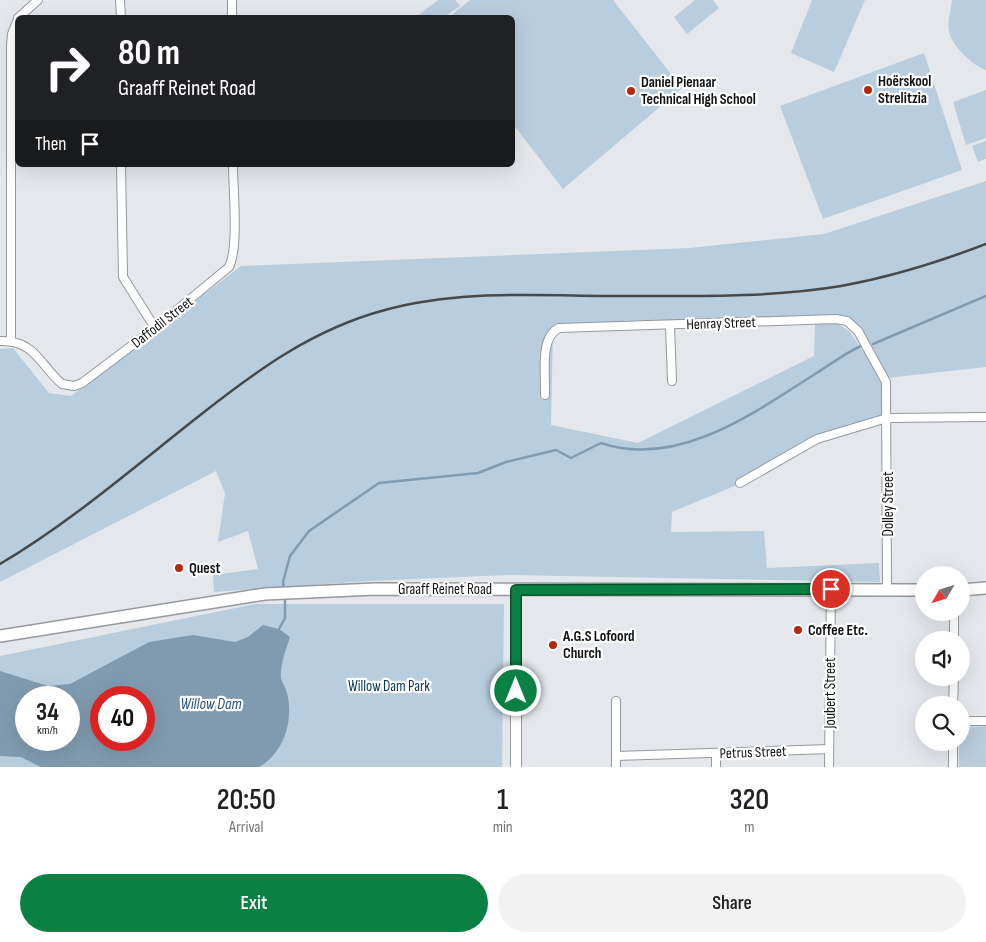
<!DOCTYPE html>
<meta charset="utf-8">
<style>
:root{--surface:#fff;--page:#f2f2f2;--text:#202124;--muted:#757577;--accent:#0b8043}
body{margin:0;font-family:"Sofia Sans Condensed",sans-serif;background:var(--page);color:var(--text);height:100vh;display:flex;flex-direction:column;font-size:19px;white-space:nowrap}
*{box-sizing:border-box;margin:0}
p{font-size:16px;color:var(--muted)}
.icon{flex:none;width:28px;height:28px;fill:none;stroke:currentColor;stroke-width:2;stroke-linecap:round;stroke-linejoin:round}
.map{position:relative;height:767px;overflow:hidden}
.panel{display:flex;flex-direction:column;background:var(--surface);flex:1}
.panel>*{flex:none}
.hud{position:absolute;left:15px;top:15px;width:500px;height:152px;border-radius:8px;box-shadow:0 5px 20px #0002;background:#202124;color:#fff;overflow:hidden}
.needle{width:32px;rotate:232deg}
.controls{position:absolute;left:915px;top:566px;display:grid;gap:10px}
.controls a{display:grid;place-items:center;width:55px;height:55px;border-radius:50%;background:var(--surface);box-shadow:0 5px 20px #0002;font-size:25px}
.speed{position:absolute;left:15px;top:686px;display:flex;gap:10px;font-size:25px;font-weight:700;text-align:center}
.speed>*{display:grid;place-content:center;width:65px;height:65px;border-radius:50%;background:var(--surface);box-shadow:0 5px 20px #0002;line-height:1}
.speed small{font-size:12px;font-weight:400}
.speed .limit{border:8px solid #d22;background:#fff;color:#111}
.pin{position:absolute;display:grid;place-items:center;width:42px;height:42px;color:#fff;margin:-21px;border:2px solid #fff;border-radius:50%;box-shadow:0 1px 5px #0007}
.me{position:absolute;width:55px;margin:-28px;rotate:0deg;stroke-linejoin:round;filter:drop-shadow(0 0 4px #0008)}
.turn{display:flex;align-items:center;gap:18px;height:105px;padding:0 20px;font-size:22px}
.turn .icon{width:65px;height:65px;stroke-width:2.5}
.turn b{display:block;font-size:35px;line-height:42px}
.then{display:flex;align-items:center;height:48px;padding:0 20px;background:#0003;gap:10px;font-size:19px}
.eta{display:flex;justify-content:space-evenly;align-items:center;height:85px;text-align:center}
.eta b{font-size:30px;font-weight:600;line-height:35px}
.cta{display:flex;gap:10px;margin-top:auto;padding:10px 20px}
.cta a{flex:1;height:58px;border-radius:30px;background:var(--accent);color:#fff;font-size:20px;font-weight:600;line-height:58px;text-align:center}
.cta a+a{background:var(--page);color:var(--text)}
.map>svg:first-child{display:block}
.green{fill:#b8cdde;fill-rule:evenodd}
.water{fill:#809bb0;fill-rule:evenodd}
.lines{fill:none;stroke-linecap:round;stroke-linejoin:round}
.stream{stroke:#809bb0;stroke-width:2.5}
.minor-casing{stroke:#95989c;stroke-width:10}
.tertiary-casing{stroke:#95989c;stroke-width:12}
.secondary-casing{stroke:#95989c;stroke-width:14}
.minor{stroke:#fff;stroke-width:8}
.tertiary{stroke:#fff;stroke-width:10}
.secondary{stroke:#fff;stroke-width:11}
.rail{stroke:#46494b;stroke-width:2.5}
.route-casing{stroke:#07532c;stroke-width:12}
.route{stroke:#0b8043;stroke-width:9}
.poi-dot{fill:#b42809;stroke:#fff;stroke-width:2}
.labels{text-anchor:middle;stroke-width:4.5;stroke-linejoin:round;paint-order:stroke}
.poi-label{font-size:15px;font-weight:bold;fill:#101213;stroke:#fff;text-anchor:start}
.street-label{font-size:15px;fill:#101213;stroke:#fff}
.park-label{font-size:15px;fill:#043654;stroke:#fff}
.water-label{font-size:16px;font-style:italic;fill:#245071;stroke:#fff}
</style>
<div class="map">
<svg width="986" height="767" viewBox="0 0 986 767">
<rect width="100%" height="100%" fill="#e4e8ec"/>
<g class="green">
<path d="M438 0H455L460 6 444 17H416Z"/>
<path d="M470 0H613L682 88 563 189 513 124 512 18 449 17Z"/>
<path d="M695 0H713L719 8 687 34 674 17Z"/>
<path d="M812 0H865L834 72 791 53Z"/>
<path d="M952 0H986V70C973 66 951 45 949 31 947 22 951 9 952 0Z"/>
<path d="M924 53 962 170 823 219 780 106Z"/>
<path d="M986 90V138L966 145 953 102Z"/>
<path d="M986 141V159L978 162 972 146Z"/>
<path d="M986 181V367L886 378 852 328 836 318 553 329 551 425 638 443 814 356 815 323 835 322 849 331 883 380V416L849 428 737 485 672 512 671 532 764 531 767 568 879 563 880 582 507 575 368 581 214 592 213 575 258 569 248 531 218 542 225 493 216 471 0 582V349L13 348 49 393 71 396 241 266 689 248 824 234Z"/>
<path d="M255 604H504L502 767H0V656ZM26 698H69V740H26ZM101 698H144V740H101Z"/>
<path d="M986 726V767H959V743L961 742V731L969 727Z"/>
</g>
<path class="water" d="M263 625 279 629 290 637C286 650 280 664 281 678 282 683 286 688 287 693 294 720 284 753 259 767H41L21 757 0 756V671L48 686 70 684 149 642 193 635 235 642 248 637ZM26 698H69V740H26ZM101 698H144V740H101Z"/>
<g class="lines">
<g class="stream">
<path d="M873 344 986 296"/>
<path d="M284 589 283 582 290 556 309 531 379 483 478 473 506 462 556 450 571 458 601 443C677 469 754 413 815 374 830 365 845 353 861 346"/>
<path d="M279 629 285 618V597"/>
</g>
<defs>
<g id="minor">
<path d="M120 0 121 18"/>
<path d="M232 0V18"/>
<path d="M18 18 38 0"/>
<path d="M121 165 123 277 155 328"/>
<path d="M670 325 672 381"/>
<path d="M11 340V45L12 34 18 19"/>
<path d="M0 341C35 340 40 365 62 384L74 386 82 383 155 328 229 267C239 247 233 189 233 165"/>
<path d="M545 395C546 376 539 337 559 328L836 319 847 321 858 331 886 382 887 590"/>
<path d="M740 483 817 439 887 418 986 417"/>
<path d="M954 640V612"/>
<path d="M953 705 954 678"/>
<path d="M961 721H986"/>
<path d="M716 754V767"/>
<path d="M616 756 829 749"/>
<path d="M616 767V701"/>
<path d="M829 767 831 589"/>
<path d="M953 767V742"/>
</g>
<path id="tertiary" d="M516 767V590"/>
<g id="secondary">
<path d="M961 590 986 588"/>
<path d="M0 636 265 594 375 589 924 590"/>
</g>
</defs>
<use href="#minor" class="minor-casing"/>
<use href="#tertiary" class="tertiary-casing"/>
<use href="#secondary" class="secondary-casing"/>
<use href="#minor" class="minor"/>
<use href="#tertiary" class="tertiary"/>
<use href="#secondary" class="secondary"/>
<path class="rail" d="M0 564C71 522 134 467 199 416 256 371 313 329 385 310 461 289 542 296 621 296 694 296 768 298 841 286 891 277 939 262 986 244"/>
</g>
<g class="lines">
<defs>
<path id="route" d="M516 691V590L831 589"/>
</defs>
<use href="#route" class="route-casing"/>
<use href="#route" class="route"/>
</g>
<g class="poi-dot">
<circle cx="868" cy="90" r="5"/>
<circle cx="631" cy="91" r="5"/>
<circle cx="179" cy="568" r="5"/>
<circle cx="798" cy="630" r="5"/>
<circle cx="553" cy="645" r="5"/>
</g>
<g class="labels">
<g class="poi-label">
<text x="878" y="86">Hoërskool<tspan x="878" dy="17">Strelitzia</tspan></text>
<text x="641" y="87">Daniel Pienaar<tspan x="641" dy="17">Technical High School</tspan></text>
<text x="189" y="573">Quest</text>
<text x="808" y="635">Coffee Etc.</text>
<text x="563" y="641">A.G.S Lofoord<tspan x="563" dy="17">Church</tspan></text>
</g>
<g class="street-label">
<text transform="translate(162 322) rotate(-38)" y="5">Daffodil Street</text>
<text transform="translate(721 323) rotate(-2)" y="5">Henray Street</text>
<text transform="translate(888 504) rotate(-90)" y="5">Dolley Street</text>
<text x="445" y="594">Graaff Reinet Road</text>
<text transform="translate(830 693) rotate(-90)" y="5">Joubert Street</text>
<text transform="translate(753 752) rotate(-2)" y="5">Petrus Street</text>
</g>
<g class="park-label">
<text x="389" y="691">Willow Dam Park</text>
</g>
<g class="water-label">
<text x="211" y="709">Willow Dam</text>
</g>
</g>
</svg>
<div class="controls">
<a><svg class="needle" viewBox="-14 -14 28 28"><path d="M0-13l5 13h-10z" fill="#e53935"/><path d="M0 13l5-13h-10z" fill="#757577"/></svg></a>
<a><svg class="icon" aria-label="sound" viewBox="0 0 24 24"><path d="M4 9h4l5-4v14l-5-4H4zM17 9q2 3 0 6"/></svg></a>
<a><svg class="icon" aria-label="search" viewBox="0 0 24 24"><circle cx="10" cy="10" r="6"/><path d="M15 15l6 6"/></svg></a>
</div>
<div class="speed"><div>34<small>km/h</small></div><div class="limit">40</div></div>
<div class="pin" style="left:831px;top:589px;background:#d93025"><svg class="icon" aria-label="arrive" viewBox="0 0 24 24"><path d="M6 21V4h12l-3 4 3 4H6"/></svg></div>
<svg class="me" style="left:516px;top:691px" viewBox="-20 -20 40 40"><circle r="17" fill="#0b8043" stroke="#fff" stroke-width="3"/><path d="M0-11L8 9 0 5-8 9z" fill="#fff"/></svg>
<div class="hud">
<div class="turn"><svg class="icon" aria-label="right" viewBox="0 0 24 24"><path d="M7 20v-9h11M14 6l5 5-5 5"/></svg><div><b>80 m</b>Graaff Reinet Road</div></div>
<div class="then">Then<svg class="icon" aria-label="arrive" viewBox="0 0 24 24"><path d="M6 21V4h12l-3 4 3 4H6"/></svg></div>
</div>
</div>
<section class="panel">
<div class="eta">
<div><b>20:50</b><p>Arrival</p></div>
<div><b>1</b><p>min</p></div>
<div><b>320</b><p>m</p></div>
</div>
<div class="cta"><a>Exit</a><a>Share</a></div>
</section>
